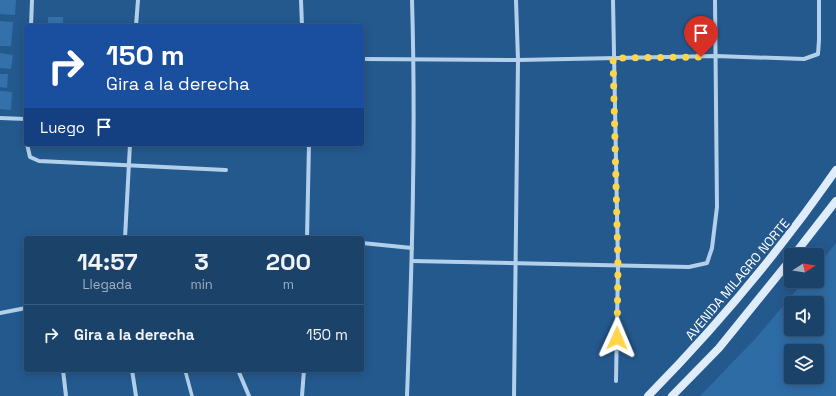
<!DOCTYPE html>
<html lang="es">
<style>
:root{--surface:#1b436a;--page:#284e72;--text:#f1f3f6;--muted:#a0b0c1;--line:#395c7e}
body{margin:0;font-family:"Space Grotesk",sans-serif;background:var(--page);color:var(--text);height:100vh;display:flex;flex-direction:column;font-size:15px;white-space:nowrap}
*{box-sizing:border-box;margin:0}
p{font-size:13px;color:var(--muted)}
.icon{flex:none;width:22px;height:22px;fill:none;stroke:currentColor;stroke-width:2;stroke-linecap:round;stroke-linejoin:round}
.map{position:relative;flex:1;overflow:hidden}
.sheet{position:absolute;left:24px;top:236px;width:340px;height:136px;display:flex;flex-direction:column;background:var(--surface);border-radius:4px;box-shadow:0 2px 10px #0003,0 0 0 1px var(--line)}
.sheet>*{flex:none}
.top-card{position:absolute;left:24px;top:24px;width:340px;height:122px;border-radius:4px;box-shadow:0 2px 10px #0003,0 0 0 1px var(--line);background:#1a4fa0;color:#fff;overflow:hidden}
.needle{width:26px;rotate:78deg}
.fabs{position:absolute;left:784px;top:248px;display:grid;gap:8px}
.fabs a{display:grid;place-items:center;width:40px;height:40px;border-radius:4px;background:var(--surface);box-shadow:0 2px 10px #0003,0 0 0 1px var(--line);font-size:20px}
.pin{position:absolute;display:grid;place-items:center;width:34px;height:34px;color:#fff;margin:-41px -17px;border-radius:50% 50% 50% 0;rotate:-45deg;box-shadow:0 0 4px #0007}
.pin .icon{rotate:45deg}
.me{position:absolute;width:44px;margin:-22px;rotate:1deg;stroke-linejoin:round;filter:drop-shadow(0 0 3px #0008)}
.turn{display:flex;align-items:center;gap:14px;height:84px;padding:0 16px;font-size:18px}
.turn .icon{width:52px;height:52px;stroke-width:2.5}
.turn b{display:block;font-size:28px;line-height:34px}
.then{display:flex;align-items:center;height:38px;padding:0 16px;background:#0003;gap:8px;font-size:15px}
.eta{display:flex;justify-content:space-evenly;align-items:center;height:68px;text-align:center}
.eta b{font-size:24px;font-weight:600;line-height:28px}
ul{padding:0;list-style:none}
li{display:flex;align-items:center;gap:12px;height:60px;padding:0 16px;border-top:1px solid var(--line)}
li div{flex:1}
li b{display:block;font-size:15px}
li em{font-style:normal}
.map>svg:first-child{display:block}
.green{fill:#2e6ca6;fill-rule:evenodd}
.building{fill:#3471ab}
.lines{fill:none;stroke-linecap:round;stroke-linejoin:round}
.pedestrian{stroke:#b3d0eb;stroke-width:3.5}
.minor{stroke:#b3d0eb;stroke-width:4}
.secondary{stroke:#dfecf9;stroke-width:8}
.route{stroke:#ffd54a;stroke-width:7;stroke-dasharray:0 12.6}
.labels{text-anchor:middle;stroke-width:4;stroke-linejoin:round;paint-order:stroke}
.street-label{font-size:13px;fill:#fff;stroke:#24598e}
</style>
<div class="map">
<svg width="836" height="396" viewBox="0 0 836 396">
<rect width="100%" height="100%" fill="#24598e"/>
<path class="green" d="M836 243V396H700L756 338 804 281H817V266ZM791 303H817V329H791ZM791 351H817V377H791Z"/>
<g class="building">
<path d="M0 0H16L15 15 0 14Z"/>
<rect x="48" y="17" width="15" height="9"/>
<path d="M0 21 13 22 11 46H0Z"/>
<path d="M0 53 13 55 11 69 0 68Z"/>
<path d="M0 74H8L7 88 0 87Z"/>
<path d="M0 91 12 92 11 110 0 109Z"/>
</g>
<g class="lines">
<path class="pedestrian" d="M185 370 192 396"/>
<g class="minor">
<path d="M301 0 302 26"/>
<path d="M613 0 618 266 616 381"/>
<path d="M31 26 32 0"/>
<path d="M136 26 138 0"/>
<path d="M362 59 518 60 716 56 804 59 818 54 819 40V0"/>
<path d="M0 118 26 119"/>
<path d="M27 144 30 157 39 161 226 170"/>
<path d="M125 238 130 144"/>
<path d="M307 238 309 144"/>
<path d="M362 243 412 248"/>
<path d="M412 261 689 267 707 263 712 248 717 207 715 0"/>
<path d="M0 313 26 308"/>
<path d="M63 370 66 396"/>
<path d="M132 370 136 396"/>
<path d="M238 370 249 396"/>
<path d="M302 396 304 370"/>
<path d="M407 396C412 264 416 132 412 0"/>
<path d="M514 396 518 60 516 0"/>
</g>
<g class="secondary">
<path d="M794 255 836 201"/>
<path d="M648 396C718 325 779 252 836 170"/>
<path d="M672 396 719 348 791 259"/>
</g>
</g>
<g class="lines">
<path class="route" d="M617 338 618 266 613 58 701 57"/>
</g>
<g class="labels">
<g class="street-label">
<text transform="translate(737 279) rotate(-50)" y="5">AVENIDA MILAGRO NORTE</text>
</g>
</g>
</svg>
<div class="fabs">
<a><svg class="needle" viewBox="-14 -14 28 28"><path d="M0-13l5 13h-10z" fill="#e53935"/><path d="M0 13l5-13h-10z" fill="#a0b0c1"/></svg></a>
<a><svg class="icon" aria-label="sound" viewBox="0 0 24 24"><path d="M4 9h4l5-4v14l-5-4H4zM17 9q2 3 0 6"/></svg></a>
<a><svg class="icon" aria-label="layers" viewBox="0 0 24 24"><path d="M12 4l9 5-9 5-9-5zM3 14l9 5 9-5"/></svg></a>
</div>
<div class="pin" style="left:701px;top:57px;background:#d93025"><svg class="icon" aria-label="arrive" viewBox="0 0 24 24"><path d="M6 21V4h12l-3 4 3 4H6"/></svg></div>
<svg class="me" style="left:617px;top:338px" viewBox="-20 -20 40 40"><path d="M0-17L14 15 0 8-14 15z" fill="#ffd54a" stroke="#fff" stroke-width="4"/></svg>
<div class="top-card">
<div class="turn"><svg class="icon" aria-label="right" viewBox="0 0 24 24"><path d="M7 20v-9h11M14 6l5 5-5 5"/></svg><div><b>150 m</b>Gira a la derecha</div></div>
<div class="then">Luego<svg class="icon" aria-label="arrive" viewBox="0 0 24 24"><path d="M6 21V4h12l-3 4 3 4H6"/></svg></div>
</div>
<section class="sheet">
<div class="eta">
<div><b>14:57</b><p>Llegada</p></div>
<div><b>3</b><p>min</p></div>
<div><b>200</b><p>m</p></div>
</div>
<ul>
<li><svg class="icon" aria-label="right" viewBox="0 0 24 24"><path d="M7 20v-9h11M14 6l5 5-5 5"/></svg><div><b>Gira a la derecha</b></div><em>150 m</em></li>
</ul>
</section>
</div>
